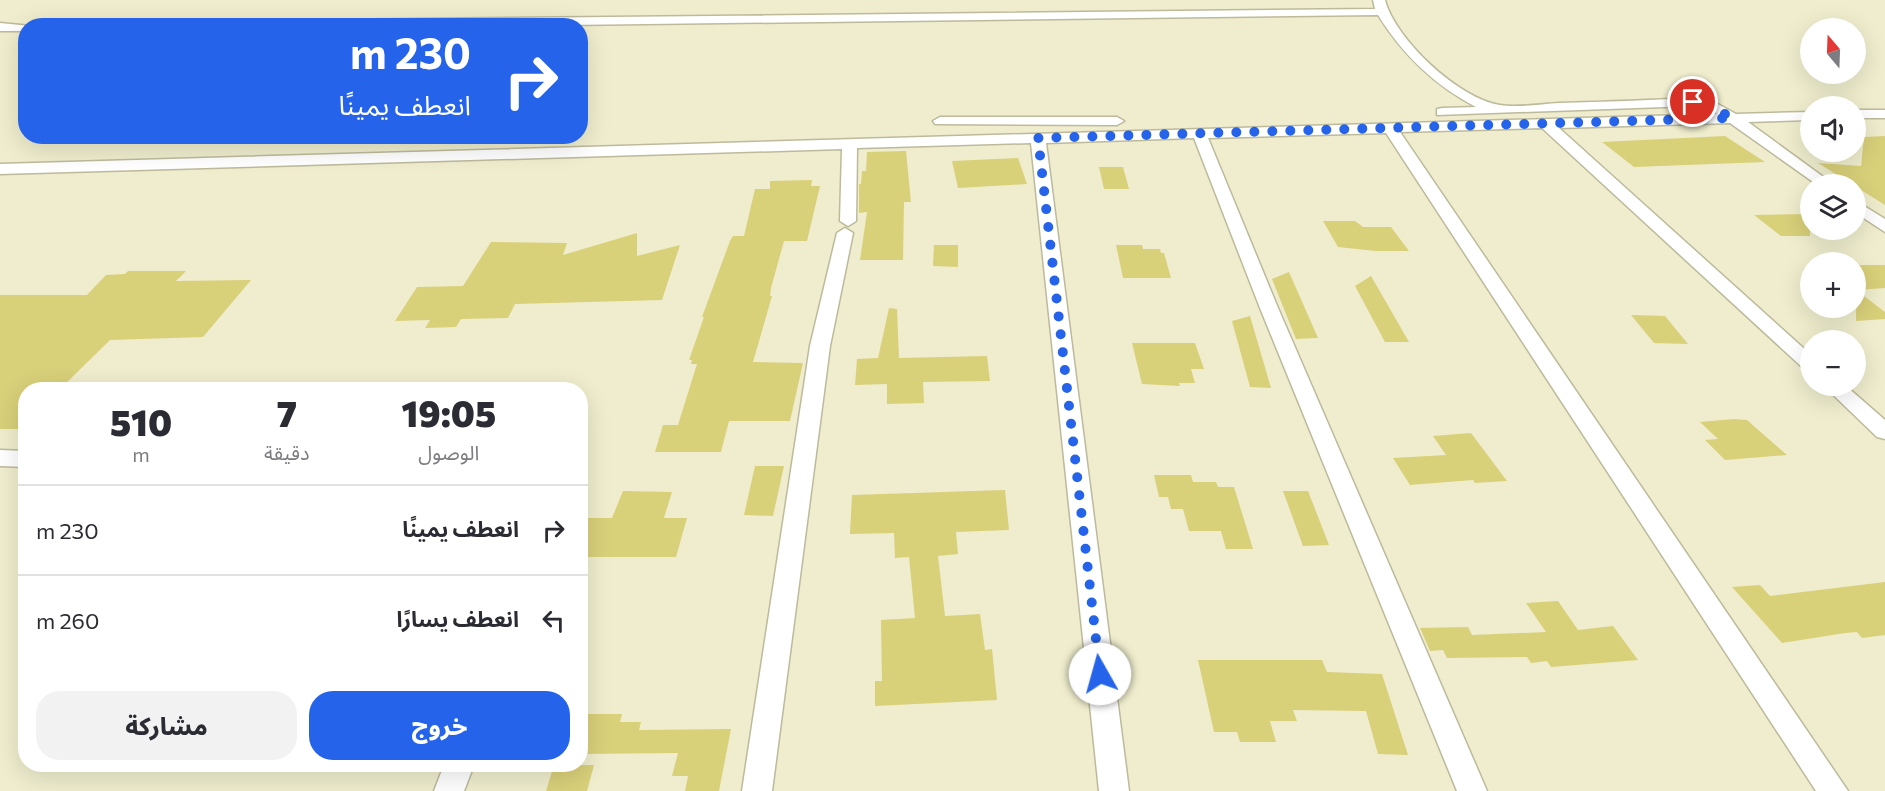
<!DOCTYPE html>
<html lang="ar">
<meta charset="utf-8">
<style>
:root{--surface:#fff;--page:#f2f2f3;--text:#2b2b33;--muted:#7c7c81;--line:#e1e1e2;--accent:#2563eb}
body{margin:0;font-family:Commissioner,"Noto Sans Arabic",sans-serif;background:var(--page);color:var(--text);direction:rtl;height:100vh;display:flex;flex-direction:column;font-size:22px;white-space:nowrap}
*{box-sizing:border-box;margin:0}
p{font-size:20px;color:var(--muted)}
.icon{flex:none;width:33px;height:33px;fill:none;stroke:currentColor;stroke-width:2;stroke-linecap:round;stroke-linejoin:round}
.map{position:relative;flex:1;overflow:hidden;direction:ltr}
.details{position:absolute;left:18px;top:382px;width:570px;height:390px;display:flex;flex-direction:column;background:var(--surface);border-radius:24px;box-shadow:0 6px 24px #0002;direction:rtl}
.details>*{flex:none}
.banner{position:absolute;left:18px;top:18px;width:570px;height:126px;border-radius:24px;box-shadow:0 6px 24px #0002;direction:rtl;background:#2563eb;color:#fff;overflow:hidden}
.needle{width:39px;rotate:341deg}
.tools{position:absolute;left:1800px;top:18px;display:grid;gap:12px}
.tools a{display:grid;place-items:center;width:66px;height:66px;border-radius:50%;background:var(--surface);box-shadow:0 6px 24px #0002;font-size:30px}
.pin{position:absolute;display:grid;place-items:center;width:51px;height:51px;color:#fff;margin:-26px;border:3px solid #fff;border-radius:50%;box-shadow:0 2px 6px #0007}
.me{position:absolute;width:66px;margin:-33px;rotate:353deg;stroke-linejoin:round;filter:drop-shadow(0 0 4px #0008)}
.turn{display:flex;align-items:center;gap:21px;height:126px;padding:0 18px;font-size:27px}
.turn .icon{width:78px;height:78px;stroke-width:2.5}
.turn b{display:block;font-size:42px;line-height:51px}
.eta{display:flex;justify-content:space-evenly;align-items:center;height:102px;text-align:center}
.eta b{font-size:36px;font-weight:800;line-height:42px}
.button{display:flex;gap:12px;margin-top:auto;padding:12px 18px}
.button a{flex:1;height:69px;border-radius:24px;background:var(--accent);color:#fff;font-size:24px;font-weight:800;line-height:69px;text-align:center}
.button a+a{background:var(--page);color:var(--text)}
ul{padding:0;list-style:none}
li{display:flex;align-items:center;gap:18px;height:90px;padding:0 18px;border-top:2px solid var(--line)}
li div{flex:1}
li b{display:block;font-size:22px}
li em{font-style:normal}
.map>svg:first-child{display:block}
.building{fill:#d9d07a}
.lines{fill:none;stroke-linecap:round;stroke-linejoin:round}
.street-casing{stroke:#bdba9c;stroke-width:3}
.street{fill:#fff;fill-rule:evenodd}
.route{stroke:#2563eb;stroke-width:10;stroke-dasharray:0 18}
</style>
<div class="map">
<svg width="1885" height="791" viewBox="0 0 1885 791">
<rect width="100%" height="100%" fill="#efedcd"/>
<g class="building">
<path d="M1725 136 1765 162 1634 167 1602 142Z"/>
<path d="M1885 136V205L1818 163 1861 166 1864 137Z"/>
<path d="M906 151 911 202H904L903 260H860L867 212 859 213V184H861L862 171H866L867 152Z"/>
<path d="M1018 158 1027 184 958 188 952 161Z"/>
<path d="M1099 167H1123L1129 189H1104Z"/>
<path d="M812 180 811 186H820L807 241H784L771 288 770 296H772L753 362 803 363 790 421H729L721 452H655L663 425H678L697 364H691L692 360H689L704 317H702L730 241 733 236H744L755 189H770V181Z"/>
<path d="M1810 214V236H1781L1754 215Z"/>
<path d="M1323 221H1355L1363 227H1391L1409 251H1376L1338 247Z"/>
<path d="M637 233V256L680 245 662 300 515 304 508 318 461 319 456 327 425 328 430 320 395 321 417 287 463 286 491 242 567 243 563 255Z"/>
<path d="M934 245H958V267L933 266Z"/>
<path d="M1116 245H1142L1143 249H1160L1161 253H1164L1171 278H1123Z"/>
<path d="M1856 265H1885V288L1856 290Z"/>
<path d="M128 271H186L176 281 251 280 203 337 110 340 59 390H26V423L20 429H0V295H87L106 275 125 274Z"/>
<path d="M1289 272 1318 338 1296 339 1272 279Z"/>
<path d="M1371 276 1409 342H1385L1355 286Z"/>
<path d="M1856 290 1885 312V319L1856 321Z"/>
<path d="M889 308 897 309 899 358 987 356 990 381 923 382 924 403 887 404V384L855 385 857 359 878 358Z"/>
<path d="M1631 315 1665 316 1688 344 1654 343Z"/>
<path d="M1250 316 1271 388 1250 387 1232 321Z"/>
<path d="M1132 343H1195L1204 369H1191L1195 383H1179L1180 386 1142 384Z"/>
<path d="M1734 419 1747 420 1787 455 1725 460 1705 440 1718 439 1700 422Z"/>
<path d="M1471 433 1507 481 1475 483 1473 480 1410 485 1393 458 1446 455 1433 436Z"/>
<path d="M755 466H784L773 516 744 515Z"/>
<path d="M1154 475H1191L1193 482H1216L1218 487H1234L1253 549H1226L1221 531H1189L1183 509H1171L1168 497H1159Z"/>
<path d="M1005 490 1009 530 956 532 958 554 938 556 945 616 980 614 985 650 992 649 997 700 875 706V681H882L881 620 915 618 909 557 895 558 894 533 850 534 852 495Z"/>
<path d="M623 491 672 492 664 518H687L676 557H580V537L587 518H612Z"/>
<path d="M1283 491H1308L1329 545 1303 546Z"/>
<path d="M1885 582V635L1862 638 1857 632 1845 633 1782 643 1732 587 1760 585 1770 596Z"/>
<path d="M1558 601 1578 630 1613 626 1638 660 1551 667 1547 661 1531 663 1527 657 1447 658 1443 650 1430 651 1420 628 1468 627 1472 635 1546 632 1526 603Z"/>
<path d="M1198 660H1322L1327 672 1382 674 1408 755 1378 754 1366 711 1293 710 1297 721H1270L1276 742H1240L1237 732H1214Z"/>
<path d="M580 714H622L620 722H641L639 730 731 729 719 791H685L688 776H672L678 753 580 754Z"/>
<path d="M554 765H594L587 791H546Z"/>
</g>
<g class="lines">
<defs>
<g id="street">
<path d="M1373 0H1385C1395 39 1459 99 1500 105 1518 108 1541 104 1559 103 1604 102 1648 100 1693 98L1714 102 1736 114 1810 112V120L1748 122 1833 184H1816L1730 123 1559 128 1810 354V370L1803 368 1542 128 1400 132 1848 791H1816L1386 133 1208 138 1278 308 1487 791H1457L1260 308 1194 138 1046 143 1129 791H1099L1031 143 857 148 856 221 848 226 840 221 842 149 0 174V164L1718 114 1693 106 1437 115V109L1442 108 1476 107C1434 85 1403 55 1378 15L492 26H127L133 22 1375 9Z"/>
<path d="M0 23 31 26H26V31H0Z"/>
<rect x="1856" y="110" width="29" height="8"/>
<path d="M940 117H1117L1124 121 1117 125 935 124 933 121Z"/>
<path d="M1856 201 1885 219V232L1856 213Z"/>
<path d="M845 228 853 233 830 346 772 791H742L810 346 837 233Z"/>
<path d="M1824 386H1846L1885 420V439L1877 437Z"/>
<path d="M0 450 26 451V467L0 466Z"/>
<path d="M444 765H474L464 791H434Z"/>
</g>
</defs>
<use href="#street" class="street-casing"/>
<use href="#street" class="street"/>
</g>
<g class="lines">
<path class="route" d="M1100 674 1038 138 1732 118 1709 105 1693 102"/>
</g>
</svg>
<div class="tools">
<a><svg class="needle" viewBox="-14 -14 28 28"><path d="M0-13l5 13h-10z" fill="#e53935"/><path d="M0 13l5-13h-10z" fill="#7c7c81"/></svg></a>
<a><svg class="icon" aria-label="sound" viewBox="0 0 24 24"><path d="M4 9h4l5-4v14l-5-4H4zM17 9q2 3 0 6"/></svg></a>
<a><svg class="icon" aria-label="layers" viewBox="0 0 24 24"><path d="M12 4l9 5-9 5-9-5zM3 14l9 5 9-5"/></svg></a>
<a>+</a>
<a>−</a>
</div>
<div class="pin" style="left:1693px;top:102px;background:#d93025"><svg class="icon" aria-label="arrive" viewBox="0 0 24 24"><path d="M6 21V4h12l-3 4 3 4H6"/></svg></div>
<svg class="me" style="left:1100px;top:674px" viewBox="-20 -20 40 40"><circle r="19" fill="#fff"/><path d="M0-13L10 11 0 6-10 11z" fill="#2563eb"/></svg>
<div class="banner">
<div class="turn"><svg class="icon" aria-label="right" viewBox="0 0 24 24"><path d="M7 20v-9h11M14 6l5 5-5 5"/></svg><div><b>230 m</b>انعطف يمينًا</div></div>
</div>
<section class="details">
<div class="eta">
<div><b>19:05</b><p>الوصول</p></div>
<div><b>7</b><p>دقيقة</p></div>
<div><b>510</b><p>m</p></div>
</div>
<ul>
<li><svg class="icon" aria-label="right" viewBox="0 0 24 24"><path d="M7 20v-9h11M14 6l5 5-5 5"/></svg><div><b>انعطف يمينًا</b></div><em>230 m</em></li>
<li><svg class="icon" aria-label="left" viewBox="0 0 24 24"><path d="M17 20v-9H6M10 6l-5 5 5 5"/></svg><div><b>انعطف يسارًا</b></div><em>260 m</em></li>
</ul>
<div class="button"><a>خروج</a><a>مشاركة</a></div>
</section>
</div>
